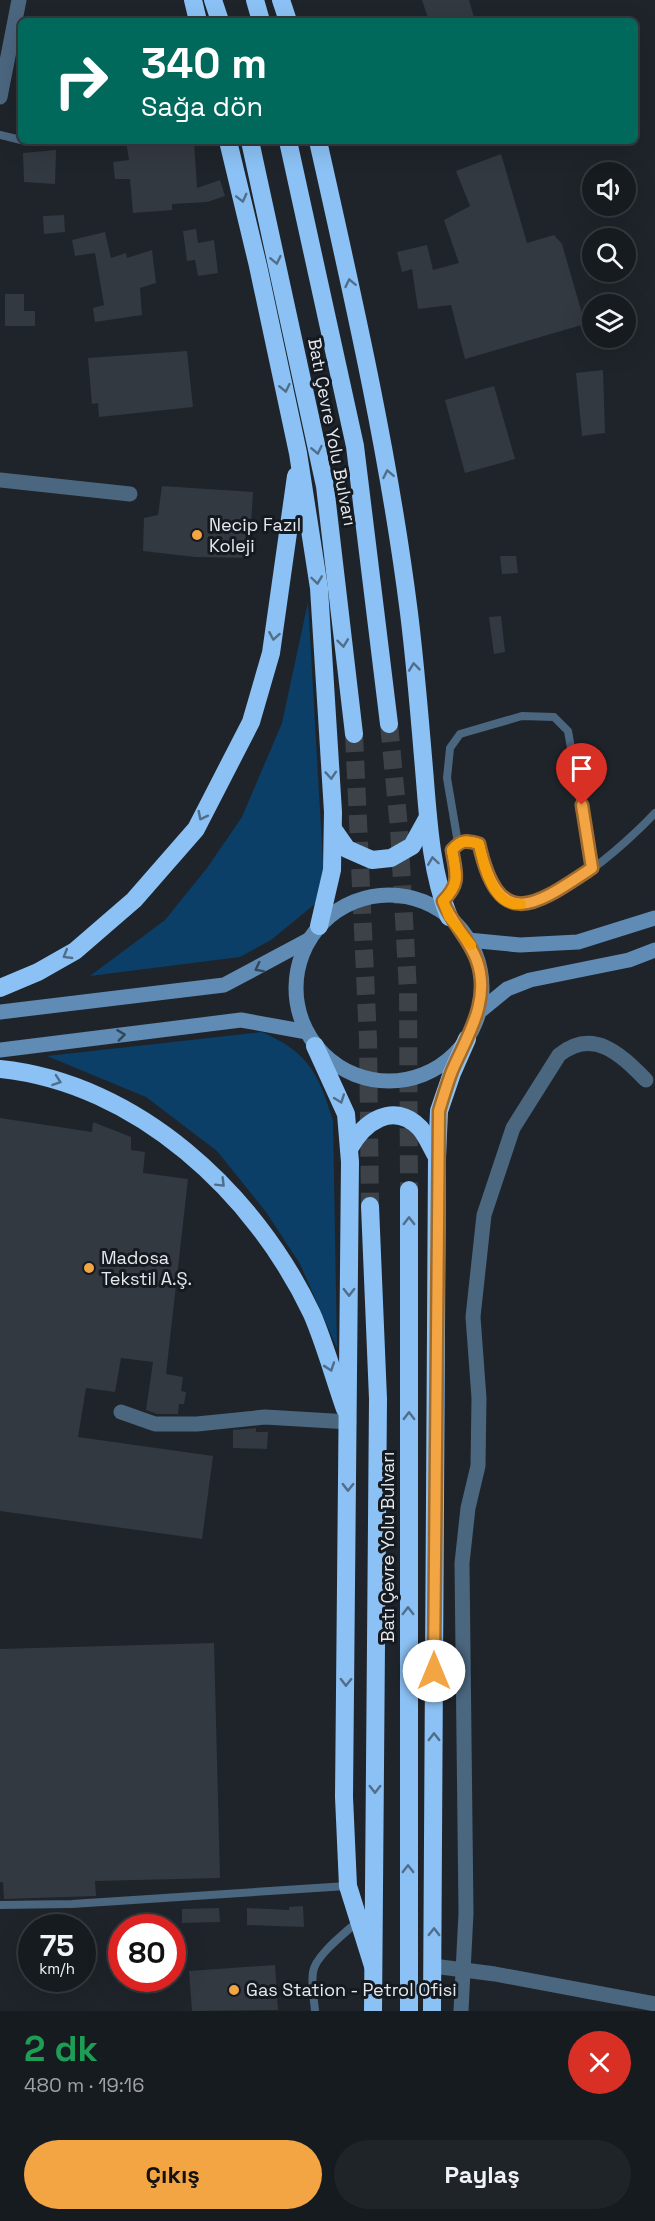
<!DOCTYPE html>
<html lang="tr">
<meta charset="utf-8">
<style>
:root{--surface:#161b20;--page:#1f2429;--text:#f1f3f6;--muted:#9ea1a5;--line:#35393e;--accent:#f3a443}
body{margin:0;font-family:"Space Grotesk",sans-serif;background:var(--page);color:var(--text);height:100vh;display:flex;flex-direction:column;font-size:22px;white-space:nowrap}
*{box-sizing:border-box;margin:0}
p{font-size:20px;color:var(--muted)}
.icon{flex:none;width:33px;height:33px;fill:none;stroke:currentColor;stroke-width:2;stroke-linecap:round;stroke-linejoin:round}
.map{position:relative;height:2011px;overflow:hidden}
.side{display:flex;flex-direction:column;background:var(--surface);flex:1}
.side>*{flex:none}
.guide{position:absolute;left:18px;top:18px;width:620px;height:126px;border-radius:9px;box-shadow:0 6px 24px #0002,0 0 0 2px var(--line);background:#00695c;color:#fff;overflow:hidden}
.controls{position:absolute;left:582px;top:162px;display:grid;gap:12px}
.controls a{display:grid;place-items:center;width:54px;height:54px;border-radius:50%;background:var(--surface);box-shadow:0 6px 24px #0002,0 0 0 2px var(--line);font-size:30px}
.speed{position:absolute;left:18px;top:1914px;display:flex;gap:12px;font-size:30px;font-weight:700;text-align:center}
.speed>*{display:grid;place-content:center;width:78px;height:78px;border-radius:50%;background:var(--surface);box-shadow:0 6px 24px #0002,0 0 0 2px var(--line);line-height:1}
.speed small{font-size:15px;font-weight:400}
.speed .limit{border:9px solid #d22;background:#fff;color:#111}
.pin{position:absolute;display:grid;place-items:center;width:51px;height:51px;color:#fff;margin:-62px -26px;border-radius:50% 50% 50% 0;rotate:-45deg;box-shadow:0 0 6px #0007}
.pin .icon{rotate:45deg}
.me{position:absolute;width:66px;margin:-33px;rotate:0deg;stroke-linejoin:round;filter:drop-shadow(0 0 4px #0008)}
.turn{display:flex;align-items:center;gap:21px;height:126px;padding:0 24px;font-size:27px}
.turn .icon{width:78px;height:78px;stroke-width:2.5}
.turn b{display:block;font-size:42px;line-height:51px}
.round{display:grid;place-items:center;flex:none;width:63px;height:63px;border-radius:32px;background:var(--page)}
.overview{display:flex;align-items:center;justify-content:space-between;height:102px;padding:0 24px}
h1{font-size:36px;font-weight:700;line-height:45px;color:#1e9e55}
.action{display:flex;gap:12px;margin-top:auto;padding:12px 24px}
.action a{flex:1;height:69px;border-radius:36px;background:var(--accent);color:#111;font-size:24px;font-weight:700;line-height:69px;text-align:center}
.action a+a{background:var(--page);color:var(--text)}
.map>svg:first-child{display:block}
.green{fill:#0b3f68}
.building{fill:#333940}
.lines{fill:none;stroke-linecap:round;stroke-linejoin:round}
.highway-tunnel{stroke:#3c4247;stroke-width:18;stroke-dasharray:18 9;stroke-linecap:butt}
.lane{stroke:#4b667f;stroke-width:8}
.street{stroke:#4b667f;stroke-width:15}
.secondary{stroke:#608bb4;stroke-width:15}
.highway{stroke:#8bc1f4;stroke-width:18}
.oneway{stroke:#506e8a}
.oneway2{stroke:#33475b}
.route-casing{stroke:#9e6b2c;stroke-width:15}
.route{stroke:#f3a443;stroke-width:10}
.slow{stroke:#f59e0b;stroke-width:10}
.poi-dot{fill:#f3a443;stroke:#151a20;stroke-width:2}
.labels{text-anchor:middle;stroke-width:6;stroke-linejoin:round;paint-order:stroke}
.street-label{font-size:18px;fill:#e5e9ed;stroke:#151a20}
.poi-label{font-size:18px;fill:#e5e9ed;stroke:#151a20;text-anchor:start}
</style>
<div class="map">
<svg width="655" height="2011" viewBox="0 0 655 2011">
<rect width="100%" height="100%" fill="#1e242a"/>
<g class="green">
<path d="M308 602 324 880 315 904 271 940 240 957 90 976 165 920 207 868 242 817 282 723Z"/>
<path d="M262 1032C308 1052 319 1074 333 1121L337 1348 300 1264 266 1212 217 1151 146 1097 47 1056Z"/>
</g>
<g class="building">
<path d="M422 0H469L475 21H429Z"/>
<path d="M126 141H194L197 188 220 180 225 196 207 202 172 204V210L133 213 130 179H115L113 162 129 160Z"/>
<path d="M56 150 55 184 24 182 23 153Z"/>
<path d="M501 154 527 243 554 235 562 244 585 324 465 359 451 305 418 309 412 269 402 272 397 252 427 245 433 270 459 263 444 220 470 206 456 171Z"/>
<path d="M64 215 65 232 44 234 43 216Z"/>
<path d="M196 229 198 243 214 240 218 273 198 276 195 260 187 261 183 231Z"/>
<path d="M105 232 111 258 126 253 127 258 152 250 156 283 140 288 142 315 95 322 93 308 104 305 95 253 75 256 72 240Z"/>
<path d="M5 294H24V311H35V326H5Z"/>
<path d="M187 351 193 407 99 417 98 403 92 404 88 358Z"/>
<path d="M603 370 605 433 582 436 576 373Z"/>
<path d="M494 386 515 459 465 473 445 400Z"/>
<path d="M162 486 253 492 249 558 195 557 143 551 144 518 158 515Z"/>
<path d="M500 556H516L518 573 502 574Z"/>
<path d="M501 616 505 652 494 654 489 617Z"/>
<path d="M0 1118 92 1132 93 1122 131 1137V1150L145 1152 143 1173 188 1179 166 1374 183 1377 181 1391 186 1392 184 1404H179L178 1414H157L146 1410 153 1362 121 1358 115 1392 86 1388 78 1437 213 1456 202 1539 0 1511Z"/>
<path d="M256 1428V1432H268L267 1449 233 1448V1430Z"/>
<path d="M214 1643 220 1878 95 1881 96 1896 4 1899 3 1882H0V1649Z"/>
<path d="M303 1906 304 1927 247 1925V1908L289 1910V1907Z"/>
<path d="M219 1908 220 1922 182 1923V1909Z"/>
<path d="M275 1965 278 2010 192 2011 189 1971Z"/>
</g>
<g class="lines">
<g class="highway-tunnel">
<path d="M389 724 399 828 408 991 409 1190"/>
<path d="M354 734 368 1039 370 1206"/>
</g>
<g class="lane">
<path d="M0 135 21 140"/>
<path d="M458 843 447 778 450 748 460 734 522 716 554 717 568 731 592 868"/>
<path d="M445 899C460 884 455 870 452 850 461 840 467 841 479 844 483 860 487 884 498 896 534 930 631 839 655 813"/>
<path d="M0 1905 72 1904 347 1886"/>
<path d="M315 2011C314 1999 311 1984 313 1972 315 1956 345 1933 357 1922"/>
</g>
<g class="street">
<path d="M0 97 19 0"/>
<path d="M0 480 130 494"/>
<path d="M121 1412 155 1424H197L265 1417 349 1422"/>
<path d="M433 1966 495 1974 655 2004"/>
<path d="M461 2011 466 1913 462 1563 468 1508 478 1466 479 1398 473 1317 484 1215 513 1128 559 1055C594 1027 621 1055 646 1080"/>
</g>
<g class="secondary">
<circle cx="389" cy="988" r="93"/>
<path d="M468 940 520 945 578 942 655 918"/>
<path d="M0 1012 224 985 310 939"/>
<path d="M479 1012 507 989 530 980 629 960 655 950"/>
<path d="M0 1050 241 1020 307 1032"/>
</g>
<g class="highway">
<path d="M193 0 198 21"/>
<path d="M213 0 220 21"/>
<path d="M255 0 261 21"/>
<path d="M281 0 288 21"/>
<path d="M228 141 258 266 298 453 319 588 333 812 332 870 319 926"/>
<path d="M250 141 325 486 354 734"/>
<path d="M288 141 355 446 389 724"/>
<path d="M318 141C353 297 389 454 409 613 415 661 419 709 423 757 428 812 429 866 449 917"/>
<path d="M333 829 347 849 372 860 391 858 412 846 428 817"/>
<path d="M0 988 38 972 75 951 134 900 196 829 251 722 271 653 296 476"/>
<path d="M315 1046 346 1114 350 1162 344 1797 348 1886 373 1966"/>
<path d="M0 1069C137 1083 255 1193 312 1314 325 1344 334 1378 345 1409"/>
<path d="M349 1149C363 1123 393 1100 420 1128 427 1136 432 1149 437 1157"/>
<path d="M370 1206 378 1399 373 2011"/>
<path d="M409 2011V1190"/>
<path d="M432 2011 437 1157 439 1111 452 1073 467 1039"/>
</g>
</g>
<defs><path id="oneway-chevron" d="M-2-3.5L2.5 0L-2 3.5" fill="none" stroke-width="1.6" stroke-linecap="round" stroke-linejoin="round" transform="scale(1.5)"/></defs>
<g class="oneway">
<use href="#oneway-chevron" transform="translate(242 198) rotate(76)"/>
<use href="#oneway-chevron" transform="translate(276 260) rotate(78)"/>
<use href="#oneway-chevron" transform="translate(350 283) rotate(-102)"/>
<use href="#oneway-chevron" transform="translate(285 388) rotate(78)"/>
<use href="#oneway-chevron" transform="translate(317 450) rotate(78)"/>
<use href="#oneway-chevron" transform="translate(388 474) rotate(-101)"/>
<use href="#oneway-chevron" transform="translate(317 580) rotate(82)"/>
<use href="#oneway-chevron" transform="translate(274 636) rotate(100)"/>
<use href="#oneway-chevron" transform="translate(343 643) rotate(83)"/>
<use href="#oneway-chevron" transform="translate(414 667) rotate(-96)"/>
<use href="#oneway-chevron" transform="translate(331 775) rotate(86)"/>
<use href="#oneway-chevron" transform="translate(202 816) rotate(117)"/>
<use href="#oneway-chevron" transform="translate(433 861) rotate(-98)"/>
<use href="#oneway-chevron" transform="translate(67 955) rotate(149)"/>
<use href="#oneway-chevron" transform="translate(57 1081) rotate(19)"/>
<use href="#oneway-chevron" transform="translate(340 1099) rotate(70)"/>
<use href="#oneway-chevron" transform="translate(221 1183) rotate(45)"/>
<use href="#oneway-chevron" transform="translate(409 1221) rotate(-90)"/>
<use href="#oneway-chevron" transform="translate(349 1292) rotate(90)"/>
<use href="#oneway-chevron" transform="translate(330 1367) rotate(71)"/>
<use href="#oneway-chevron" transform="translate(409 1416) rotate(-90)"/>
<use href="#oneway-chevron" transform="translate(348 1487) rotate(91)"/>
<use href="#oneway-chevron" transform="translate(408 1611) rotate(-90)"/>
<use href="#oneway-chevron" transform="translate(346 1682) rotate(91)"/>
<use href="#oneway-chevron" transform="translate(434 1737) rotate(-90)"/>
<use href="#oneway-chevron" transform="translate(375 1789) rotate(90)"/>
<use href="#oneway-chevron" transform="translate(408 1869) rotate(-90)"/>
<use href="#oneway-chevron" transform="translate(434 1932) rotate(-89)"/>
</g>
<g class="oneway2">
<use href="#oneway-chevron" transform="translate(259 968) rotate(153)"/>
<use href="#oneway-chevron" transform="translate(121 1035) rotate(-7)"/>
</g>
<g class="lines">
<defs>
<path id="route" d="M434 1671 439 1111C443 1098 447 1084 452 1071 467 1036 491 1001 477 961 469 938 451 923 443 901 461 883 456 874 452 850 461 840 466 840 479 844 499 933 535 906 592 868L582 805"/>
</defs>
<use href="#route" class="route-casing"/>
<use href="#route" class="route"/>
<path class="slow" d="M471 945 449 917 443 901C461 883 456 874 452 850 461 840 466 840 479 844 483 864 493 908 521 904"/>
</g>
<g class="poi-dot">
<circle cx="197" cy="535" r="6"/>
<circle cx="89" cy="1268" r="6"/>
<circle cx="234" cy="1990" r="6"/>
</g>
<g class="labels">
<g class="street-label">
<text transform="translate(332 432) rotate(79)" y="6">Batı Çevre Yolu Bulvarı</text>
<text transform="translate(388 1547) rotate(-90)" y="6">Batı Çevre Yolu Bulvarı</text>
</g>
<g class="poi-label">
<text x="209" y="531">Necip Fazıl<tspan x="209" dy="21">Koleji</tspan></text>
<text x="101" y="1264">Madosa<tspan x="101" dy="21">Tekstil A.Ş.</tspan></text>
<text x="246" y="1996">Gas Station - Petrol Ofisi</text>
</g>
</g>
</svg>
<div class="controls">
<a><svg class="icon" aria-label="sound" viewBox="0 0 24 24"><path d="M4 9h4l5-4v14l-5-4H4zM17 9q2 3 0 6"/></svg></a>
<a><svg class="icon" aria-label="search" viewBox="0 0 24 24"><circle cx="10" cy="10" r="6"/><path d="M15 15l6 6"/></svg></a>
<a><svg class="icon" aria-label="layers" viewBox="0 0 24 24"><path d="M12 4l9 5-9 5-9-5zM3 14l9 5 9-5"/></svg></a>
</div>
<div class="speed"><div>75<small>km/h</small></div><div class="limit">80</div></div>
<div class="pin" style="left:582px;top:805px;background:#d93025"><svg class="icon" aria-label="arrive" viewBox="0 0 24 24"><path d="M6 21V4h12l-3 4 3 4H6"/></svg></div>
<svg class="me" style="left:434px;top:1671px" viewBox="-20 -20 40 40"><circle r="19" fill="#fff"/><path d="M0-13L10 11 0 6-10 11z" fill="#f3a443"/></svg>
<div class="guide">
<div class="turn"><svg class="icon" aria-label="right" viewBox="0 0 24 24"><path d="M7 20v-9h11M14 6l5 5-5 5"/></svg><div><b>340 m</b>Sağa dön</div></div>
</div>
</div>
<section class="side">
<div class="overview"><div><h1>2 dk</h1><p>480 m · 19:16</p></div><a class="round" style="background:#d93025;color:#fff"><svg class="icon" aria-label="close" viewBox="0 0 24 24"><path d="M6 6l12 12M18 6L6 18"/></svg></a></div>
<div class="action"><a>Çıkış</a><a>Paylaş</a></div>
</section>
